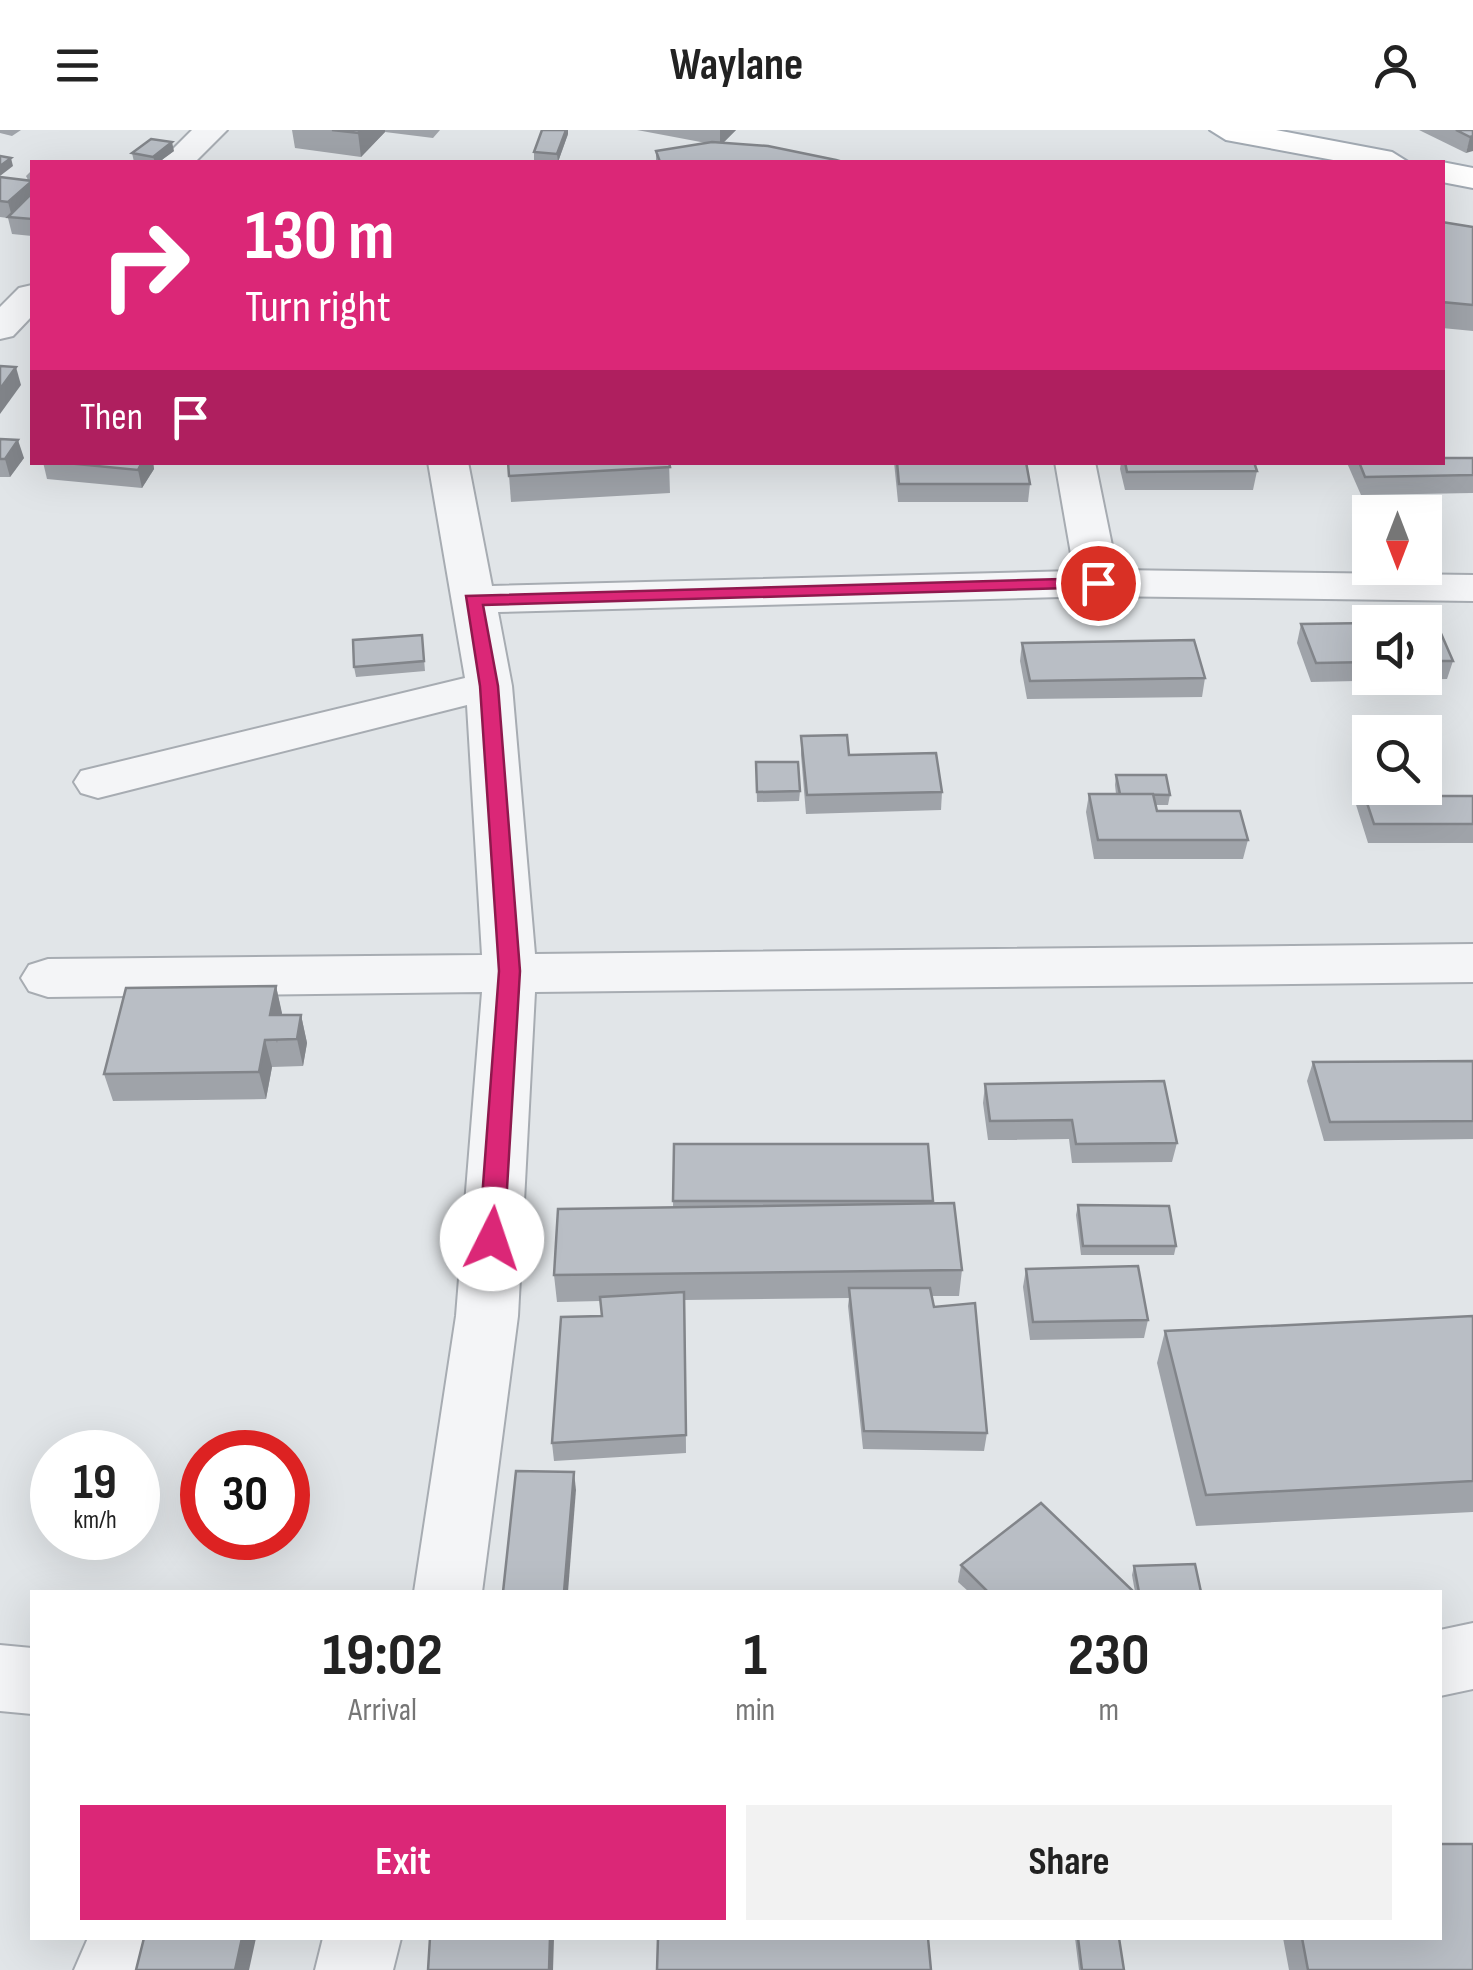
<!DOCTYPE html>
<style>
:root{--surface:#fff;--page:#f2f2f2;--text:#222;--muted:#767676;--accent:#db2777}
body{margin:0;font-family:"Sofia Sans Condensed",sans-serif;background:var(--page);color:var(--text);height:100vh;display:flex;flex-direction:column;font-size:38px;white-space:nowrap}
*{box-sizing:border-box;margin:0}
p{font-size:32px;color:var(--muted)}
.icon{flex:none;width:55px;height:55px;fill:none;stroke:currentColor;stroke-width:2;stroke-linecap:round;stroke-linejoin:round}
.map{position:relative;flex:1;overflow:hidden}
.side{position:absolute;left:30px;top:1460px;width:1412px;height:350px;display:flex;flex-direction:column;background:var(--surface);border-radius:0px;box-shadow:0 10px 40px #0002}
.side>*{flex:none}
.hud{position:absolute;left:30px;top:30px;width:1415px;height:305px;border-radius:0px;box-shadow:0 10px 40px #0002;background:#db2777;color:#fff;overflow:hidden}
.needle{width:65px;rotate:180deg}
.tools{position:absolute;left:1352px;top:365px;display:grid;gap:20px}
.tools a{display:grid;place-items:center;width:90px;height:90px;border-radius:0px;background:var(--surface);box-shadow:0 10px 40px #0002;font-size:50px}
.speed{position:absolute;left:30px;top:1300px;display:flex;gap:20px;font-size:50px;font-weight:700;text-align:center}
.speed>*{display:grid;place-content:center;width:130px;height:130px;border-radius:50%;background:var(--surface);box-shadow:0 10px 40px #0002;line-height:1}
.speed small{font-size:25px;font-weight:400}
.speed .limit{border:15px solid #d22;background:#fff;color:#111}
.pin{position:absolute;display:grid;place-items:center;width:85px;height:85px;color:#fff;margin:-42px;border:5px solid #fff;border-radius:50%;box-shadow:0 2px 10px #0007}
.me{position:absolute;width:110px;margin:-55px;rotate:4deg;stroke-linejoin:round;filter:drop-shadow(0 0 8px #0008)}
.turn{display:flex;align-items:center;gap:35px;height:210px;padding:0 50px;font-size:45px}
.turn .icon{width:130px;height:130px;stroke-width:2.5}
.turn b{display:block;font-size:70px;line-height:85px}
.then{display:flex;align-items:center;height:95px;padding:0 50px;background:#0003;gap:20px;font-size:38px}
.eta{display:flex;justify-content:space-evenly;align-items:center;height:170px;text-align:center}
.eta b{font-size:60px;font-weight:700;line-height:70px}
.primary-button{display:flex;gap:20px;margin-top:auto;padding:20px 50px}
.primary-button a{flex:1;height:115px;border-radius:0px;background:var(--accent);color:#fff;font-size:40px;font-weight:700;line-height:115px;text-align:center}
.primary-button a+a{background:var(--page);color:var(--text)}
header{display:flex;justify-content:space-between;align-items:center;height:130px;padding:0 50px;background:var(--surface);font-size:45px;font-weight:700}
.map>svg:first-child{display:block}
.lines{fill:none;stroke-linecap:round;stroke-linejoin:round}
.minor-casing{stroke:#a7acb2;stroke-width:4}
.major-casing{stroke:#a2aab3;stroke-width:4}
.minor{fill:#f4f5f7;fill-rule:evenodd}
.major{fill:#fff;fill-rule:evenodd}
.wall{fill:#9fa3a9}
.shaded-wall{fill:#82858a}
.building{fill:#b9bec5;stroke:#82858a;stroke-width:2.5}
.route{fill:#db2777;stroke:#8e194d;stroke-width:2.5}
</style>
<header><svg class="icon" aria-label="menu" viewBox="0 0 24 24"><path d="M4 6h16M4 12h16M4 18h16"/></svg>Waylane<svg class="icon" aria-label="person" viewBox="0 0 24 24"><circle cx="12" cy="8" r="4"/><path d="M4 21q1-7 8-7t8 7"/></svg></header>
<div class="map">
<svg width="1473" height="1840" viewBox="0 0 1473 1840">
<rect width="100%" height="100%" fill="#e1e5e8"/>
<g class="lines">
<defs>
<g id="minor">
<path d="M192 0H227L195 32H160Z"/>
<path d="M32 155V186L13 206 0 209V177L19 158Z"/>
<path d="M428 332H468L492 456 1074 441 1055 332H1095L1117 440 1473 445V471L1098 466 498 482 512 556 535 824 1473 814V852L535 862 518 1186 482 1462H414L456 1186 482 862 48 867 29 861 21 848 29 835 48 829 482 825 467 575 98 668 81 663 74 652 81 641 465 548Z"/>
<path d="M1473 1493V1559L1440 1566V1500Z"/>
<path d="M0 1515 32 1518V1584L0 1581Z"/>
<path d="M88 1808H168L154 1840H74Z"/>
<path d="M323 1808H401L393 1840H315Z"/>
</g>
<g id="major">
<path d="M1210 0H1276L1392 22 1408 32H1344L1226 10Z"/>
<path d="M1440 32H1442L1473 38V58L1442 52Z"/>
</g>
</defs>
<use href="#minor" class="minor-casing"/>
<use href="#major" class="major-casing"/>
<use href="#minor" class="minor"/>
<use href="#major" class="major"/>
</g>
<g class="wall">
<path d="M0 0H21L12 6 0 3Z"/>
<path d="M292 0H440L433 8 385 2 361 27 295 18Z"/>
<path d="M637 0H736L723 13 843 32H656V21L706 13Z"/>
<path d="M1419 0H1473L1466 23Z"/>
<path d="M568 4 558 32 534 31V22Z"/>
<path d="M174 21 159 32H134L132 23Z"/>
<path d="M32 40V106L12 104 8 88 0 87V47L28 50 26 46Z"/>
<path d="M1442 92 1473 97V201L1442 198Z"/>
<path d="M0 309 24 328 10 347H0Z"/>
<path d="M1473 328V363L1361 365 1347 333 1442 332Z"/>
<path d="M43 332H153L154 339 142 358 47 349Z"/>
<path d="M508 332H669L670 363 511 372Z"/>
<path d="M894 332H1026L1030 354 1028 372H898Z"/>
<path d="M1121 332H1254L1257 341 1253 360H1125L1120 339Z"/>
<path d="M1425 492 1453 531 1447 549 1311 552 1297 513 1301 494 1370 493V548H1425Z"/>
<path d="M422 505 425 541 356 547 354 537Z"/>
<path d="M1022 513 1205 548 1202 567 1027 569 1020 531Z"/>
<path d="M801 606 942 662 941 680 806 684 801 625Z"/>
<path d="M756 632 800 661 799 671 757 672Z"/>
<path d="M1357 643 1427 666H1473V713H1368L1352 662Z"/>
<path d="M1116 645 1170 665 1168 675H1155L1157 681 1248 710 1243 729H1094L1086 682 1089 664H1116L1115 655Z"/>
<path d="M276 856 282 885H301L307 913 303 936 272 937 266 969 113 971 104 944Z"/>
<path d="M1473 931V1009L1324 1011 1307 951 1313 932Z"/>
<path d="M985 954 1177 1013 1172 1032 1072 1033 1069 1009 988 1010 983 973Z"/>
<path d="M674 1014H928L933 1073 962 1140 959 1166H932L934 1177 987 1303 984 1321 863 1319 848 1176 849 1168 685 1170 686 1323 554 1331 552 1313 602 1186 600 1171 557 1172 554 1145 673 1077Z"/>
<path d="M1078 1075 1176 1116 1174 1125H1081L1076 1085Z"/>
<path d="M1026 1139 1148 1190 1144 1208 1030 1210 1023 1157Z"/>
<path d="M1473 1186V1382L1196 1396 1157 1233 1165 1201Z"/>
<path d="M961 1435 1134 1462H969L958 1452Z"/>
<path d="M1134 1436 1201 1462H1135L1132 1445Z"/>
<path d="M1075 1808H1119L1124 1840H1079Z"/>
<path d="M1283 1808H1440L1473 1840H1289Z"/>
</g>
<g class="shaded-wall">
<path d="M361 0H385V2L361 27 358 3Z"/>
<path d="M566 0H568V4L558 32 557 24Z"/>
<path d="M720 0H736L720 16Z"/>
<path d="M1473 6V21L1466 23 1470 7Z"/>
<path d="M172 12 174 21 159 32H155L153 27Z"/>
<path d="M11 28 13 36 0 46V36Z"/>
<path d="M32 51V71L12 87 8 72Z"/>
<path d="M16 237 21 255 0 284V259Z"/>
<path d="M18 310 24 328 10 347 5 329Z"/>
<path d="M142 332H153L154 339 142 358 138 340Z"/>
<path d="M276 856 282 883 277 913 270 885Z"/>
<path d="M301 885 307 913 303 936 297 909Z"/>
<path d="M265 910 272 937 266 969 259 942Z"/>
<path d="M574 1342 576 1360 568 1462H564Z"/>
<path d="M242 1808H256L249 1840H235Z"/>
<path d="M550 1808H554L553 1840H549Z"/>
</g>
<g class="building">
<path d="M332 0H361L358 3Z"/>
<path d="M542 0H566L557 24 534 22Z"/>
<path d="M1456 0H1473V6L1470 7Z"/>
<path d="M151 9 172 12 153 27 132 23Z"/>
<path d="M712 12 768 16 836 30 843 32H660L656 21Z"/>
<path d="M0 26 11 28 0 36Z"/>
<path d="M0 47 32 51 8 72 0 71Z"/>
<path d="M29 66H32V89L8 87Z"/>
<path d="M1442 92 1473 97V175L1442 172Z"/>
<path d="M0 236 16 237 0 259Z"/>
<path d="M0 309 18 310 5 329H0Z"/>
<path d="M1442 328H1473V345L1365 347 1359 332H1442Z"/>
<path d="M56 332H142L138 340Z"/>
<path d="M508 332H669L670 337 509 346Z"/>
<path d="M897 332H1026L1030 354H899Z"/>
<path d="M1125 332H1254L1257 341 1127 342Z"/>
<path d="M1392 492H1436L1453 531H1425V492Z"/>
<path d="M1370 493V532L1316 533 1301 494Z"/>
<path d="M422 505 424 531 354 537 353 510Z"/>
<path d="M1194 510 1205 548 1030 551 1022 513Z"/>
<path d="M847 605 849 625 936 623 942 662 807 665 801 606Z"/>
<path d="M756 632H798L800 661 757 662Z"/>
<path d="M1357 643H1370V658H1424L1427 666H1473V694H1374Z"/>
<path d="M1116 645H1166L1170 665 1120 664Z"/>
<path d="M1089 664H1153L1157 681H1240L1248 710H1098Z"/>
<path d="M276 856 270 885H301L297 909 265 910 259 942 104 944 126 858Z"/>
<path d="M1473 931V991L1330 992 1313 932Z"/>
<path d="M1164 951 1177 1013 1076 1014 1072 990 990 991 985 954Z"/>
<path d="M674 1014H928L933 1071H673Z"/>
<path d="M954 1073 962 1140 554 1145 558 1079Z"/>
<path d="M1078 1075 1169 1076 1176 1116H1083Z"/>
<path d="M1138 1136 1148 1190 1033 1192 1026 1139Z"/>
<path d="M849 1158H930L934 1177 975 1173 987 1303 864 1301Z"/>
<path d="M684 1162 686 1305 552 1313 561 1187 602 1186 600 1167Z"/>
<path d="M1473 1186V1351L1206 1365 1165 1201Z"/>
<path d="M516 1341 574 1342 564 1462H503Z"/>
<path d="M1041 1373 1134 1462H988L961 1435Z"/>
<path d="M1195 1434 1201 1462H1139L1134 1436Z"/>
<path d="M1440 1714H1473V1840H1308L1302 1808H1440Z"/>
<path d="M144 1808H242L235 1840H136Z"/>
<path d="M430 1808H550L549 1840H428Z"/>
<path d="M658 1808H928L931 1840H657Z"/>
<path d="M1078 1808H1119L1124 1840H1082Z"/>
</g>
<path class="route" d="M1098 448 1105 449V457L483 475 498 556 520 841 504 1109 500 1116H483L479 1109 499 841 480 556 466 466Z"/>
</svg>
<div class="tools">
<a><svg class="needle" viewBox="-14 -14 28 28"><path d="M0-13l5 13h-10z" fill="#e53935"/><path d="M0 13l5-13h-10z" fill="#767676"/></svg></a>
<a><svg class="icon" aria-label="sound" viewBox="0 0 24 24"><path d="M4 9h4l5-4v14l-5-4H4zM17 9q2 3 0 6"/></svg></a>
<a><svg class="icon" aria-label="search" viewBox="0 0 24 24"><circle cx="10" cy="10" r="6"/><path d="M15 15l6 6"/></svg></a>
</div>
<div class="speed"><div>19<small>km/h</small></div><div class="limit">30</div></div>
<div class="pin" style="left:1098px;top:453px;background:#d93025"><svg class="icon" aria-label="arrive" viewBox="0 0 24 24"><path d="M6 21V4h12l-3 4 3 4H6"/></svg></div>
<svg class="me" style="left:492px;top:1109px" viewBox="-20 -20 40 40"><circle r="19" fill="#fff"/><path d="M0-13L10 11 0 6-10 11z" fill="#db2777"/></svg>
<div class="hud">
<div class="turn"><svg class="icon" aria-label="right" viewBox="0 0 24 24"><path d="M7 20v-9h11M14 6l5 5-5 5"/></svg><div><b>130 m</b>Turn right</div></div>
<div class="then">Then<svg class="icon" aria-label="arrive" viewBox="0 0 24 24"><path d="M6 21V4h12l-3 4 3 4H6"/></svg></div>
</div>
<section class="side">
<div class="eta">
<div><b>19:02</b><p>Arrival</p></div>
<div><b>1</b><p>min</p></div>
<div><b>230</b><p>m</p></div>
</div>
<div class="primary-button"><a>Exit</a><a>Share</a></div>
</section>
</div>
